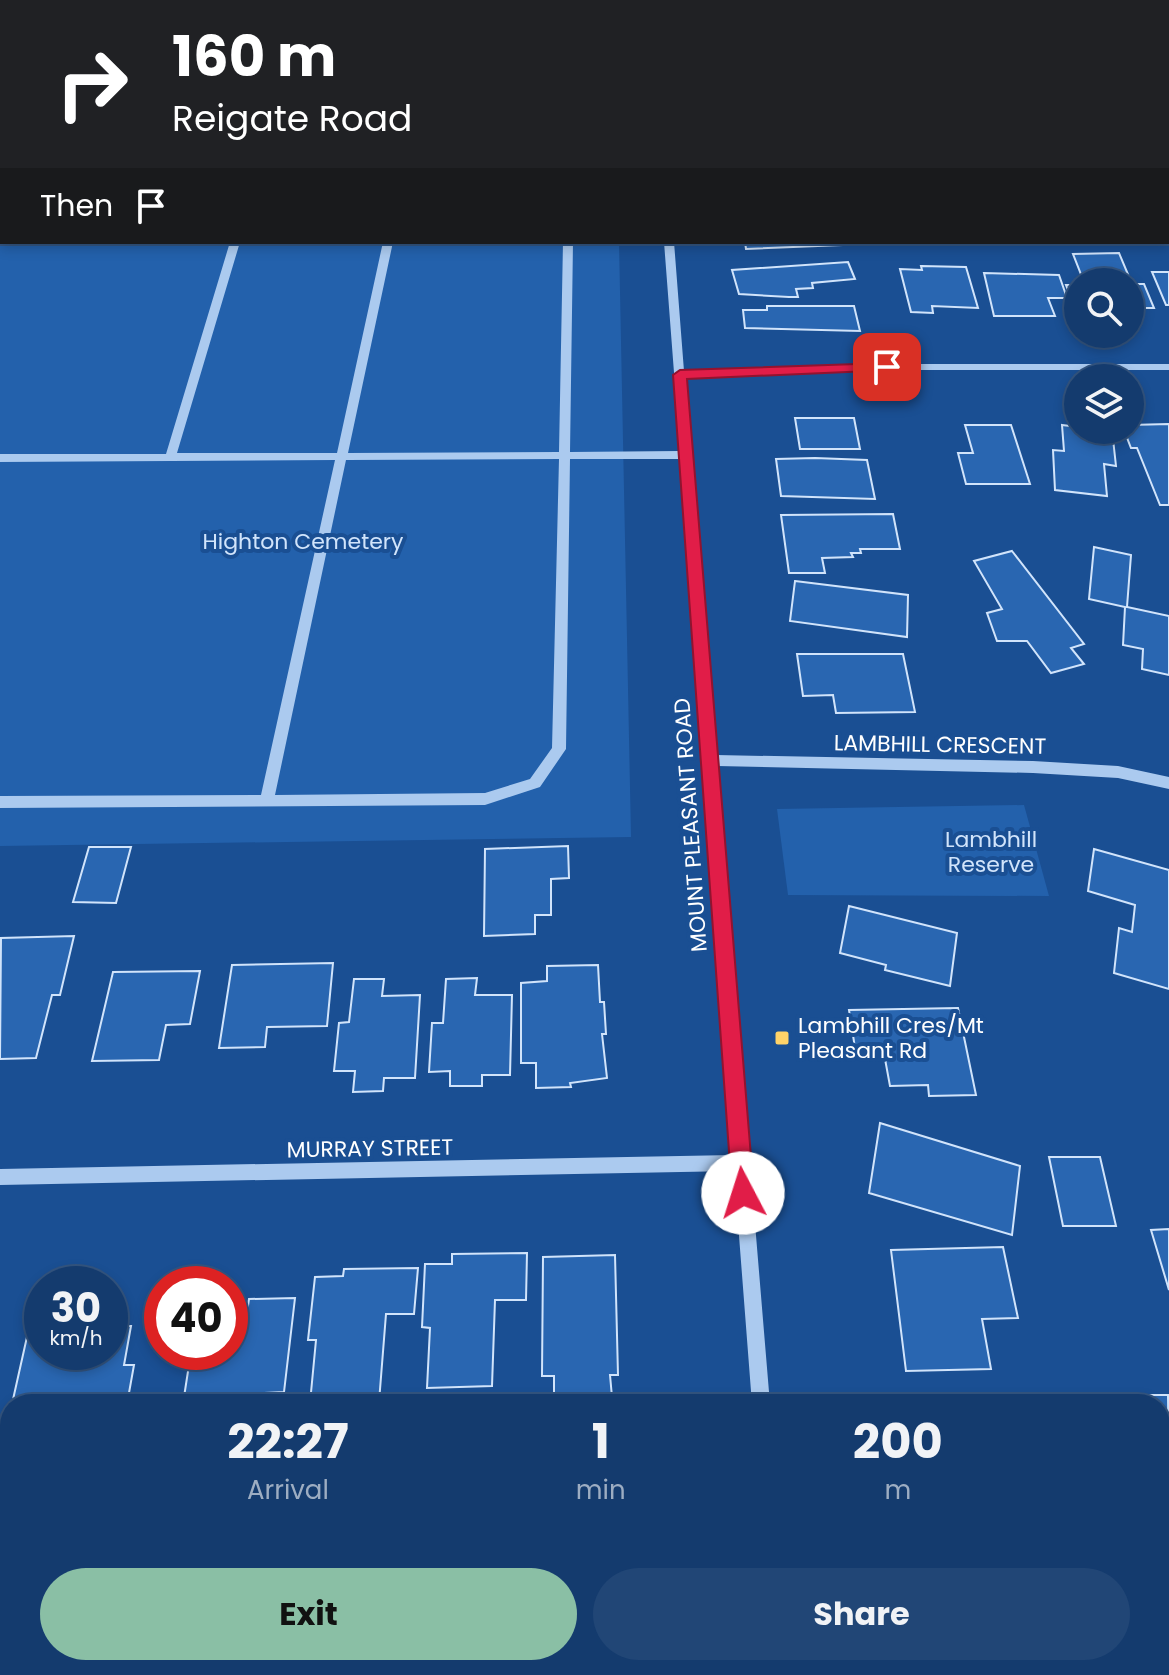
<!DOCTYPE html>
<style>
:root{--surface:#143b6e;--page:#214676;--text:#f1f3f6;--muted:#9dadc2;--line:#335581;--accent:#8abfa5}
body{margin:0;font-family:Poppins,sans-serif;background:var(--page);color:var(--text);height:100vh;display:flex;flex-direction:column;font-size:30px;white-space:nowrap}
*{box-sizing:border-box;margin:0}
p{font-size:26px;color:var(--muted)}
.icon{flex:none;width:44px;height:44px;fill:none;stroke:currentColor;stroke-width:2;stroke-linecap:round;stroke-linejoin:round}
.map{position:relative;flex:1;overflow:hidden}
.side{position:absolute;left:0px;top:1394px;width:1170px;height:282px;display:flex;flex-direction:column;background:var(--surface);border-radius:32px 32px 0 0;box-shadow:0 4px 12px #0003,0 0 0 2px var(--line)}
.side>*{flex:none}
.top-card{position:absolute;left:0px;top:0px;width:1170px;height:244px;box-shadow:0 4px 12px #0003,0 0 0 2px var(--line);background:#202124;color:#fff;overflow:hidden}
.controls{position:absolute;left:1064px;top:268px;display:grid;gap:16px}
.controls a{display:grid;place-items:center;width:80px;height:80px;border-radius:50%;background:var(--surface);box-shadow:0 4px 12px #0003,0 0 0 2px var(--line);font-size:40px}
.speed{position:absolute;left:24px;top:1266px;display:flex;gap:16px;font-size:40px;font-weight:700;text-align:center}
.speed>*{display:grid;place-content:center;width:104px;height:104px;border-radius:50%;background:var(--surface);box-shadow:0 4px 12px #0003,0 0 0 2px var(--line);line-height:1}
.speed small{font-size:20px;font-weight:400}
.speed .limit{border:12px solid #d22;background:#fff;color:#111}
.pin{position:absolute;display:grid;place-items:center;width:68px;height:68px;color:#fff;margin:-34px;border-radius:16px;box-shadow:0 4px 12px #0006}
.me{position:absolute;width:88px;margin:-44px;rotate:355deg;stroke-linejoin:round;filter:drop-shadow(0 0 6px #0008)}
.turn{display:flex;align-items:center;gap:28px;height:168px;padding:0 40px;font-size:36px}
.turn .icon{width:104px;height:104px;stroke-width:2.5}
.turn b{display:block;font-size:56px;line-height:68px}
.then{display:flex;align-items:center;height:76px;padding:0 40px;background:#0003;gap:16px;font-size:30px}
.eta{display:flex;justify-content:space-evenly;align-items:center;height:136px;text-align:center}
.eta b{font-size:48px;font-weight:700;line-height:56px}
.primary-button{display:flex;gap:16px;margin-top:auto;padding:16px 40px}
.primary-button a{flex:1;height:92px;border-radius:48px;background:var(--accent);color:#111;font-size:32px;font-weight:700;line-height:92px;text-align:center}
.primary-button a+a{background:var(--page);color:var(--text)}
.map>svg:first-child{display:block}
.green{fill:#2361ac}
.building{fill:#2966b1;stroke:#d1e4fb;stroke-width:2}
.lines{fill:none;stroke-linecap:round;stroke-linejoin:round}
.minor{fill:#abcaef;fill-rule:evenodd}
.major{fill:#f3f8ff;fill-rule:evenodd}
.route{fill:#e11d48;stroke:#92132f;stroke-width:2}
.poi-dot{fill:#ffd369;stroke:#1a4f93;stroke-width:3}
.labels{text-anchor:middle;stroke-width:8;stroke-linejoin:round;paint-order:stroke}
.park-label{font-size:22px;fill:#d1e4fb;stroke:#1a4f93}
.street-label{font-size:22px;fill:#fff;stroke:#1a4f93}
.poi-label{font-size:22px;fill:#fff;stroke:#1a4f93;text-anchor:start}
</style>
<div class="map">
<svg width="1169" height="1675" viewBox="0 0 1169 1675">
<rect width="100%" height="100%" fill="#1a4f93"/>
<g class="green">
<path d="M0 147 2 242H619L631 837 0 846Z"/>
<path d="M1024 805 1049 896 788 895 777 809Z"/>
</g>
<g class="building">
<path d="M1116 0H1169V38L1168 2Z"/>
<path d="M745 242H842V245L746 249Z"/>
<path d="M1119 253 1132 284H1144L1154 308H1130V282H1084L1073 254Z"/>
<path d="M848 262 855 279 812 283 813 288 796 289 798 297H789L739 294 732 270Z"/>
<path d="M921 266 966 267 978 308 932 306 933 313 911 312 900 269 922 270Z"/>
<path d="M1152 272H1169V305H1166Z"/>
<path d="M984 273 1059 275 1067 298H1048L1055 316H994Z"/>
<path d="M1066 285H1078V308H1075Z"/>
<path d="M767 306H854L860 331 745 328 743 310H767Z"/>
<path d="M795 418H854L860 449H800Z"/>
<path d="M1169 424V505H1160L1137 448H1131L1124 430H1130V425Z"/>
<path d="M965 425H1011L1030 484H966L958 453H973Z"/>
<path d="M1062 425 1078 427V430H1112L1116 466 1104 464 1107 496 1055 490 1053 450 1064 451Z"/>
<path d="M815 458 867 460 875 499 781 496 776 459Z"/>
<path d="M893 514 900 549H860L861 553H851L853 557 822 558 825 573H789L781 515Z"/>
<path d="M1094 547 1131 555 1127 607 1169 616V675L1142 669 1143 649 1123 645 1125 607 1089 599Z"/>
<path d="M1012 551 1084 644 1071 648 1084 664 1051 673 1027 641H997L987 613 1002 609 974 561Z"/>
<path d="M795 581 908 595 907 637 790 621Z"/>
<path d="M797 654H903L915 712 836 713 833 695 803 696Z"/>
<path d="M568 846 569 878 551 879V915H535V934L484 936 485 849Z"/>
<path d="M89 847H131L116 903 73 902Z"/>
<path d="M1094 849 1169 870V989L1114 973 1119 928 1132 932 1135 905 1088 891Z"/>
<path d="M849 906 957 933 950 986 885 970 886 965 840 953Z"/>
<path d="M74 936 60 995H52L36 1058 0 1059 1 938Z"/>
<path d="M333 963 327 1026 267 1027 265 1047 219 1048 232 965Z"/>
<path d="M598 965 600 1002H604L606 1034H602L607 1078 570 1083 571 1087 536 1088V1063H521V983L547 981V966Z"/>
<path d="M200 971 190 1024 166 1025 159 1060 92 1061 113 972Z"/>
<path d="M477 978 475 995H512L510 1075H482V1086H450V1071L429 1072 432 1023H443L446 979Z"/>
<path d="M354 979H384L382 996 420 995 415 1078H384L383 1091 353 1092 355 1071H334L339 1023 349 1022Z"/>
<path d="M958 1008 976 1095 929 1096 928 1085 890 1086 883 1048H855L849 1010Z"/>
<path d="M880 1123 1020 1166 1012 1235 869 1193Z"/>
<path d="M1049 1157H1100L1116 1226H1063Z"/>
<path d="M1169 1229V1290L1151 1230Z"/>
<path d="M1003 1247 1018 1318 982 1319 991 1369 906 1371 891 1250Z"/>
<path d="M527 1253 526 1300H495L492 1386 427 1388 430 1328 422 1327 425 1264H452V1254Z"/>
<path d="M615 1255 618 1375H610L612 1397 554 1398V1376H542L543 1257Z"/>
<path d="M418 1268 414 1314H386L379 1402 310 1403 316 1340H308L315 1277 343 1276 344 1269Z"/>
<path d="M295 1298 284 1392 184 1397 191 1352H230V1319H246L249 1299Z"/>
<path d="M35 1301H42V1352H110V1326H131L124 1365H134L127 1404H12Z"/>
<path d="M1125 1395H1168L1169 1508H1160V1404H1127Z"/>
<path d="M915 1397 1083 1398 1084 1404H916Z"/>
<rect x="433" y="1666" width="153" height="9"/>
</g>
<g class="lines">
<g class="minor">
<path d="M2 174V180L0 181V175Z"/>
<path d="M230 242H240L177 453H337L383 242H393L348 453 559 452 563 242H573L570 452 680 451 664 242H674L684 371 856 364H1169V370H856L685 378 716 755 1033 761 1118 766 1169 777V789L1118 778 1033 773 717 766 770 1404H752L734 1171 0 1185V1169L733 1155 681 459H570L566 749 540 787 485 805 0 808V796L261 795 335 460 0 462V454H166ZM559 459 552 748 530 779 485 793 275 795 346 460Z"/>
<rect x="1160" y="1635" width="9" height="20"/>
<rect x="773" y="1666" width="20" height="9"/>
</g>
<g class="major">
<rect x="1168" y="110" width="1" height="8"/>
<rect x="0" y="117" width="2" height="8"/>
</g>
</g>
<path class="route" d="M887 363 892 364V370L687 379 754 1193 751 1201 743 1204 736 1201 732 1193 673 375 680 370Z"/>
<rect class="poi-dot" x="774" y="1030" width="16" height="16" rx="4"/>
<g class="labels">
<g class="park-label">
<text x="303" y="549">Highton Cemetery</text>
<text x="991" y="847">Lambhill<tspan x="991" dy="25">Reserve</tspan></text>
</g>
<g class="street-label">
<text transform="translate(940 744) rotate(1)" y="8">LAMBHILL CRESCENT</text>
<text transform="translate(690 825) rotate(-94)" y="8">MOUNT PLEASANT ROAD</text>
<text transform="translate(370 1148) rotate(-1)" y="8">MURRAY STREET</text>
</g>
<g class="poi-label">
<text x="798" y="1033">Lambhill Cres/Mt<tspan x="798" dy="25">Pleasant Rd</tspan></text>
</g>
</g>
</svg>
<div class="controls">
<a><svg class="icon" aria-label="search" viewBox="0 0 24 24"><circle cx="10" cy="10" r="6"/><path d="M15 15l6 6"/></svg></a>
<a><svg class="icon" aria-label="layers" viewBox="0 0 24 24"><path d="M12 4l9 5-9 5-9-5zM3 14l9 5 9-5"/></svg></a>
</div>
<div class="speed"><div>30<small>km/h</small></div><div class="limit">40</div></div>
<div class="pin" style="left:887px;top:367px;background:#d93025"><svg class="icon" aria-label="arrive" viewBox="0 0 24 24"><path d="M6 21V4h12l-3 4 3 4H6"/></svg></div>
<svg class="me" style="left:743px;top:1193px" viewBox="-20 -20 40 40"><circle r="19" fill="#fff"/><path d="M0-13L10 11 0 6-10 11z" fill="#e11d48"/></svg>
<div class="top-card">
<div class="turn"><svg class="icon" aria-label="right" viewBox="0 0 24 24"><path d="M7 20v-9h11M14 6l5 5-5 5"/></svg><div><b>160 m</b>Reigate Road</div></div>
<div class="then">Then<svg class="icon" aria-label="arrive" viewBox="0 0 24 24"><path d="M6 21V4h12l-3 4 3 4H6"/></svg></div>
</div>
<section class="side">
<div class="eta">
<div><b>22:27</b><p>Arrival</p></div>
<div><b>1</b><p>min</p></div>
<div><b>200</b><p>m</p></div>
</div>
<div class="primary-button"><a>Exit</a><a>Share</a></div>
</section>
</div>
